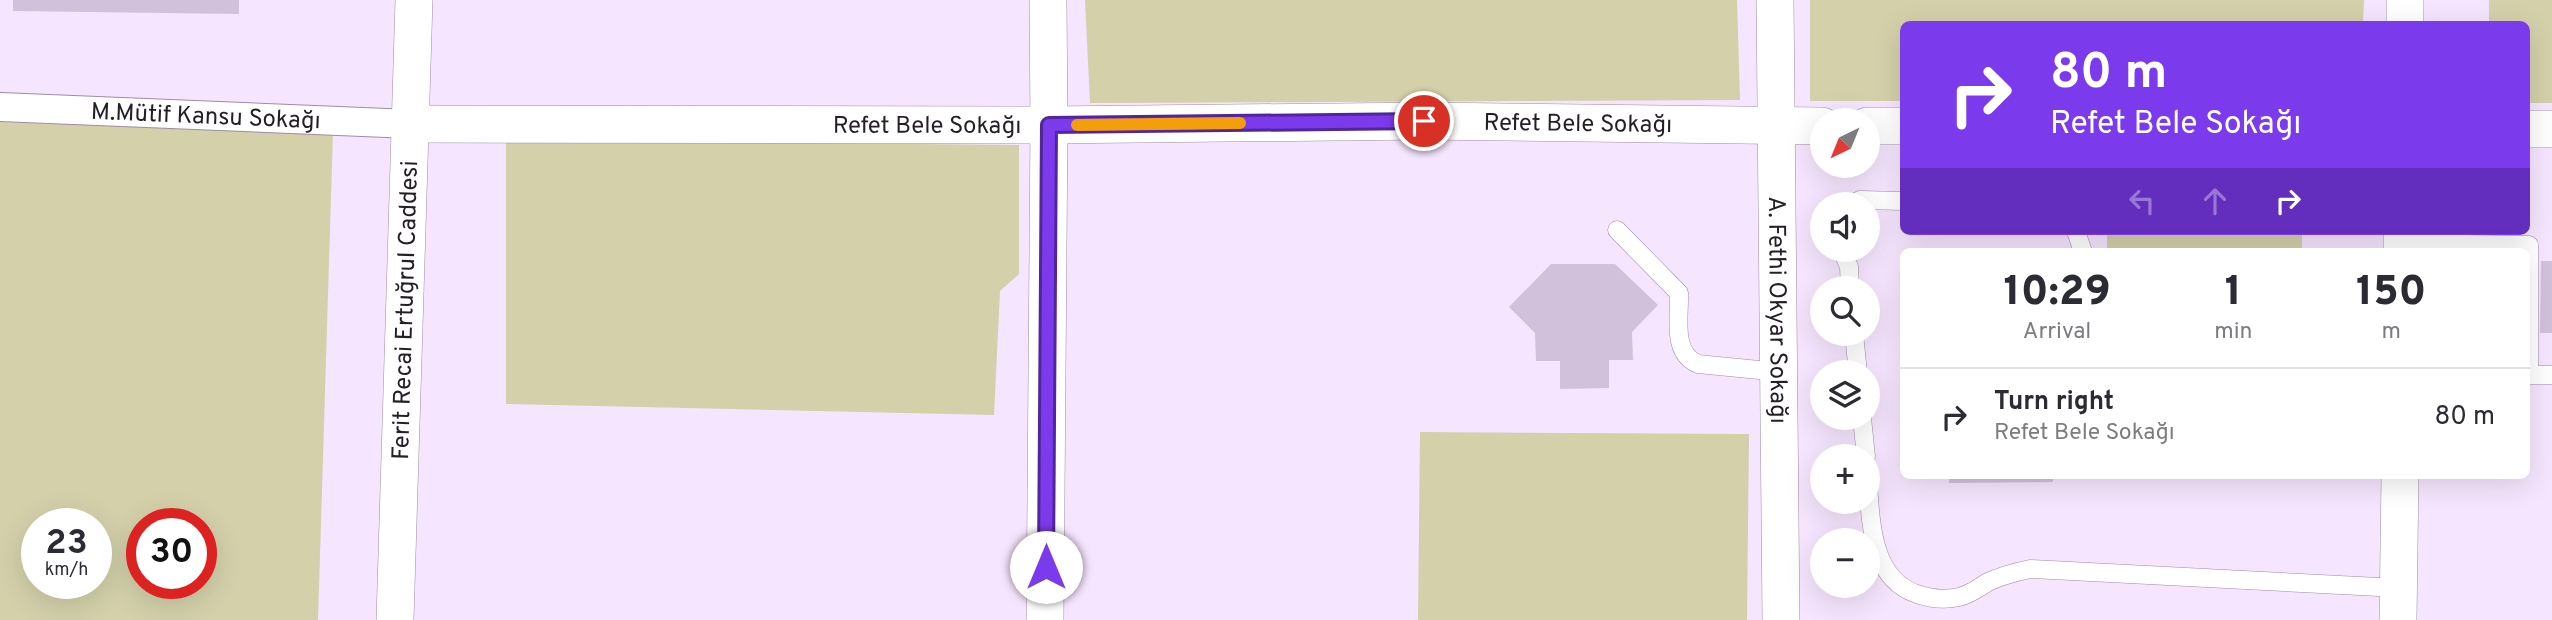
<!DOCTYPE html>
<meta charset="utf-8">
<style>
:root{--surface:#fff;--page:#f2f2f3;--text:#2b2b33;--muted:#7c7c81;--line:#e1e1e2}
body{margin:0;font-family:Overpass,sans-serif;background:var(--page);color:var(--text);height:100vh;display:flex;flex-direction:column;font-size:26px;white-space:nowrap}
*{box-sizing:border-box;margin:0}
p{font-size:23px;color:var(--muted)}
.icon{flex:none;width:38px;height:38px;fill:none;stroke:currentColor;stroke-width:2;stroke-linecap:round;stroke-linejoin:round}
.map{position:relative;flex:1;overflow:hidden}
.panel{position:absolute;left:1900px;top:248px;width:630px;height:231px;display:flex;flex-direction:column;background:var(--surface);border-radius:10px;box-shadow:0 7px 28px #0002}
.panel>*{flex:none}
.guide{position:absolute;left:1900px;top:21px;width:630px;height:214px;border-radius:10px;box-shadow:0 7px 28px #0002;background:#7c3aed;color:#fff;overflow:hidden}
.needle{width:46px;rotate:223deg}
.controls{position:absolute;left:1810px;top:108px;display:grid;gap:14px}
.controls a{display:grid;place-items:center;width:70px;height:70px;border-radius:50%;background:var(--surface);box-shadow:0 7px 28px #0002;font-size:35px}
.speed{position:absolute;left:21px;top:508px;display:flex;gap:14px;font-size:35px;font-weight:700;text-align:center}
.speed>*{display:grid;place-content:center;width:91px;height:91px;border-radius:50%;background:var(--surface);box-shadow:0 7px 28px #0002;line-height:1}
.speed small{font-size:18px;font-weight:400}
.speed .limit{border:10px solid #d22;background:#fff;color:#111}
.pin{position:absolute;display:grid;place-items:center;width:60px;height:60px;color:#fff;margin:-30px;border:4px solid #fff;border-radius:50%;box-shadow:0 2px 7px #0007}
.me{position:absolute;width:77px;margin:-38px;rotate:0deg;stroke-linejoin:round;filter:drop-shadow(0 0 5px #0008)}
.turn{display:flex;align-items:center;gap:24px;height:147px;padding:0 35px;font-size:32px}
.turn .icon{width:91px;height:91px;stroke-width:2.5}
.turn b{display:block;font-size:49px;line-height:60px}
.lanes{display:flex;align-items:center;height:66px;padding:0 35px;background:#0003;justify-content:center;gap:35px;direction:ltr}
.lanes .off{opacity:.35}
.eta{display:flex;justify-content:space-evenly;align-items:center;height:119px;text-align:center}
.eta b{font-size:42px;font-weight:800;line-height:49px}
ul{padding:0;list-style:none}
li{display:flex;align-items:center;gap:21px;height:98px;padding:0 35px;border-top:2px solid var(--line)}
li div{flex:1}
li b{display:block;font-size:26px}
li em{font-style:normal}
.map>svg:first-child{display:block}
.green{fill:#d3d0aa;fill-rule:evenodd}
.building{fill:#d2c1da}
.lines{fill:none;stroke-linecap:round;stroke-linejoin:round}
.service-casing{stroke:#9d8da4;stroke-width:19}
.pedestrian-casing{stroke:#9d8da4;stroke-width:30}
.minor-casing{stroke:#9d8da4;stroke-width:38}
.service{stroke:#fff;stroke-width:18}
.pedestrian{stroke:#fff;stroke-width:28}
.minor{stroke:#fff;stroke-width:37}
.route-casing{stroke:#51269a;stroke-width:18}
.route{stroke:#7c3aed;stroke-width:12}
.slow{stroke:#f59e0b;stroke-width:12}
.labels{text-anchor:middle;stroke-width:5;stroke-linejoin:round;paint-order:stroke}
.street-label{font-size:24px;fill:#241e27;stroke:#fbf8fd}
</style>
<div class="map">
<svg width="2552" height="620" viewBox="0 0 2552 620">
<rect width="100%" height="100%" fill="#f6e5fe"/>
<g class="green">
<path d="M1085 0H1737L1740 100 1090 103Z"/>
<path d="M1810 0H2364L2363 24H1904V101H1810Z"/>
<path d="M2489 0H2552V103H2527V24H2489Z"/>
<path d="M0 122 333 132 318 620H0ZM37 523H96V583H37ZM142 523H201V583H142Z"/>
<path d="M506 140 1019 145V274L1000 291 994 415 506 404Z"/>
<rect x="2107" y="231" width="195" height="21"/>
<path d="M1420 432 1749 434 1747 620H1418Z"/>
</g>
<g class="building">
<path d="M13 0H239V14L13 11Z"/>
<path d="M2541 261H2552V333H2540Z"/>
<path d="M1551 264H1615L1658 305 1632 332 1633 360H1609V388L1560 389V361H1536L1535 333 1509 307Z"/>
<path d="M1949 476H2053V482L1949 483Z"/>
</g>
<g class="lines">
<defs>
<g id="service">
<path d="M1850 205 1860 200 1904 201"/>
<path d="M1617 230 1679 293C1680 316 1671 353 1698 364L1780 372"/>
<path d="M2076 231 2083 252"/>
<path d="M2402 243 2529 245V375H2552"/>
<path d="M1842 250 1849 267 1850 289"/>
<path d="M1854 334 1858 373"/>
<path d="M1862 418 1866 457"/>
<path d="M1867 471C1871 514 1868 578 1917 594 1931 599 1945 600 1959 597 1971 594 1978 588 1988 582 2001 576 2016 572 2030 569L2399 588"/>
</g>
<g id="pedestrian">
<path id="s1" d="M0 107 411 124"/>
</g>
<g id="minor">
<path id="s2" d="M1775 0 1781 620"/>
<path d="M2405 24V0"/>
<path id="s3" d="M411 124 1049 125 1424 121 1822 126"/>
<path d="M1867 126H1904"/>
<path d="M2527 129H2552"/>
<path d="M2402 252V231"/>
<path id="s4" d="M395 620 414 0"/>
<path d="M1045 620 1049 125 1048 0"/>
<path d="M2398 620 2400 476"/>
</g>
</defs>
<use href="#service" class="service-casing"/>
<use href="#pedestrian" class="pedestrian-casing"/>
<use href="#minor" class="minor-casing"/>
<use href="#service" class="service"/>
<use href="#pedestrian" class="pedestrian"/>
<use href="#minor" class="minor"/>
</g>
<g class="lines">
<defs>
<path id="route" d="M1046 567 1049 125 1424 121"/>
</defs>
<use href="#route" class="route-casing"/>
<use href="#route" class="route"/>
<path class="slow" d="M1077 125 1240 123"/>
</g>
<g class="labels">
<g class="street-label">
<text dy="8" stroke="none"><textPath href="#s1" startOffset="206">M.Mütif Kansu Sokağı</textPath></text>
<text dy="8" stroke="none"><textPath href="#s3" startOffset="1167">Refet Bele Sokağı</textPath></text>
<text dy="8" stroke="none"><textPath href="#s3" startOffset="516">Refet Bele Sokağı</textPath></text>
<text dy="8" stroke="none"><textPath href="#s4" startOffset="310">Ferit Recai Ertuğrul Caddesi</textPath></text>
<text dy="8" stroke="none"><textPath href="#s2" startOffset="310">A. Fethi Okyar Sokağı</textPath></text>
</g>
</g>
</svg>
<div class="controls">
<a><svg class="needle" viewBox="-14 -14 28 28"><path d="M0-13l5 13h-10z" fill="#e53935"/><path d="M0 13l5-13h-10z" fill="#7c7c81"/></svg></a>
<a><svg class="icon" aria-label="sound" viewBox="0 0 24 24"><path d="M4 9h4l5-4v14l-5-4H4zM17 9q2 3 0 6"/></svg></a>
<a><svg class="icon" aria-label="search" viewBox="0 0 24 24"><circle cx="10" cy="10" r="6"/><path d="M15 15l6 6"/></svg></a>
<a><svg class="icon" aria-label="layers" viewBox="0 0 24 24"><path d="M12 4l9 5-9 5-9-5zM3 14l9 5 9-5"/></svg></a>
<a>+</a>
<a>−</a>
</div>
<div class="speed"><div>23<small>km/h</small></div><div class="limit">30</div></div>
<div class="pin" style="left:1424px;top:121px;background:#d93025"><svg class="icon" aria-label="arrive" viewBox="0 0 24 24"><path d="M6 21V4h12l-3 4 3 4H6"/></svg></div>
<svg class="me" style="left:1046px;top:567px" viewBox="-20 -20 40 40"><circle r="19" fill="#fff"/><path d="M0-13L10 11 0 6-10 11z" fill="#7c3aed"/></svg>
<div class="guide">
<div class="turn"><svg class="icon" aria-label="right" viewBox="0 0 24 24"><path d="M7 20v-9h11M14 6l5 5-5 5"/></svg><div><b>80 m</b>Refet Bele Sokağı</div></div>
<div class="lanes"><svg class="icon off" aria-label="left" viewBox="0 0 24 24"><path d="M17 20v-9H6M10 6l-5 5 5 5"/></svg><svg class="icon off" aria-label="ahead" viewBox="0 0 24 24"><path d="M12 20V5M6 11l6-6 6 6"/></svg><svg class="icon" aria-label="right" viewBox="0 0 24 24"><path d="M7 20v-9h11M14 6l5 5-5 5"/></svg></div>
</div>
<section class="panel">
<div class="eta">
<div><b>10:29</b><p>Arrival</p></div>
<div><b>1</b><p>min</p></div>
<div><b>150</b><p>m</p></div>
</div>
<ul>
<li><svg class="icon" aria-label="right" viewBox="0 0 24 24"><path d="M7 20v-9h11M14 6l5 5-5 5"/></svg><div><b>Turn right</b><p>Refet Bele Sokağı</p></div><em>80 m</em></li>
</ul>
</section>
</div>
